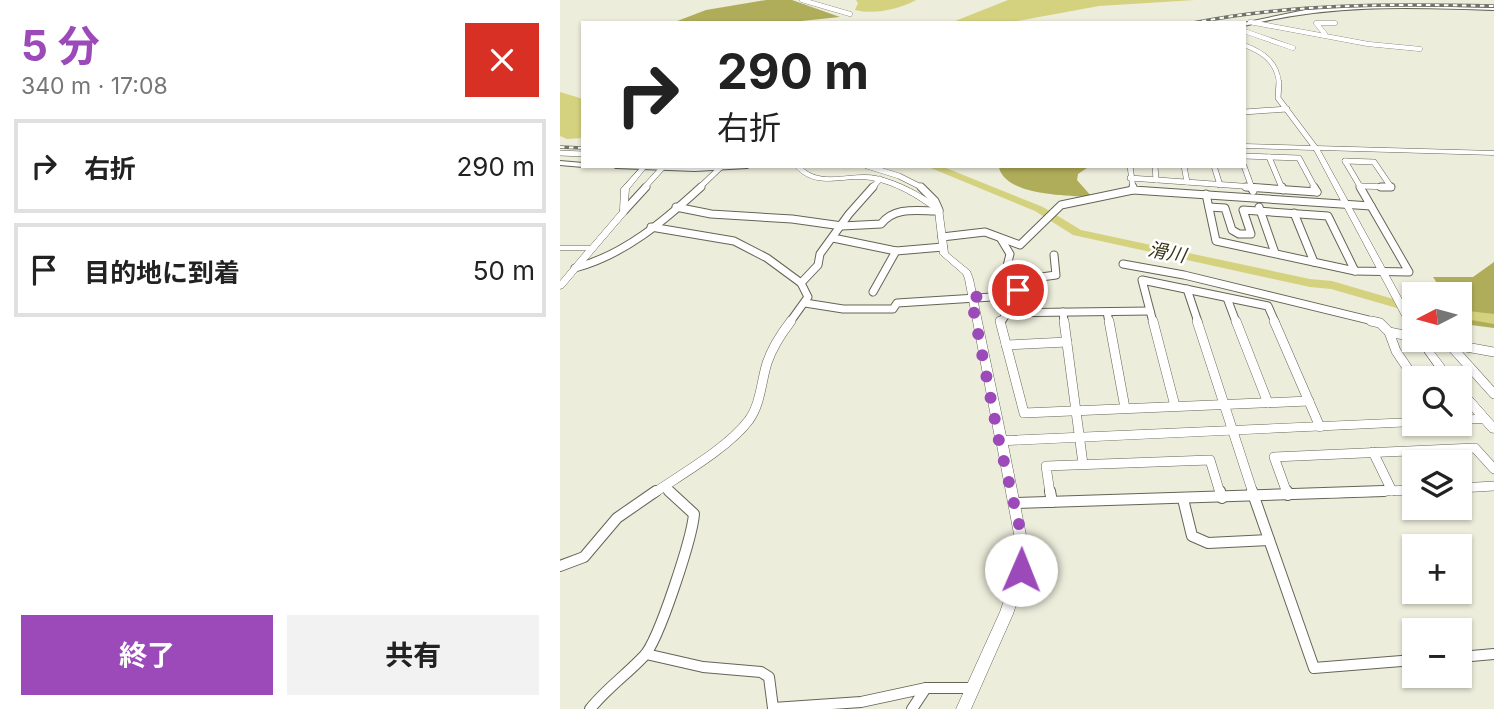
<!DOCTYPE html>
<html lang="ja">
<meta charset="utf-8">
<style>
:root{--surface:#fff;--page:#f2f2f2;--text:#222;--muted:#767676;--line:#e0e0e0;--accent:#9c4ab9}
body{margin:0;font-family:Inter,"Noto Sans JP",sans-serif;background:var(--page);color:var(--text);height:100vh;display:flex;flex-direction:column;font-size:26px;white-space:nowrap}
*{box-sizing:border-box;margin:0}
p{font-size:23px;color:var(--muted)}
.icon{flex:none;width:38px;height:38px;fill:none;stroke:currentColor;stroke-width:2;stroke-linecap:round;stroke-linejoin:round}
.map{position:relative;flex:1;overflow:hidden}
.panel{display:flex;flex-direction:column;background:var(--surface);width:560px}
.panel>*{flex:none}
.hud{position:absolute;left:21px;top:21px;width:665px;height:147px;border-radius:0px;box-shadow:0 2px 5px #0004;background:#fff;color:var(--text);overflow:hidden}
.needle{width:46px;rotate:264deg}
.fabs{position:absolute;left:842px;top:282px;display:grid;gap:14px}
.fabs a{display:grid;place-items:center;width:70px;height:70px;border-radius:0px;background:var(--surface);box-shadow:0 2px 5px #0004;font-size:35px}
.pin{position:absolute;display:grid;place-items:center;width:60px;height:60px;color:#fff;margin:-30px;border:4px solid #fff;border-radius:50%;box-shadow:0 2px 7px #0007}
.me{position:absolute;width:77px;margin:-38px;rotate:1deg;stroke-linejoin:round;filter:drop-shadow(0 0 5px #0008)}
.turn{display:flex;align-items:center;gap:24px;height:147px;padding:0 21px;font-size:32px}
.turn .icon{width:91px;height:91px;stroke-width:2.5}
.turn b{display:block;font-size:49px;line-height:60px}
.round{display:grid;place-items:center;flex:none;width:74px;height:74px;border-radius:0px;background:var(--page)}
.summary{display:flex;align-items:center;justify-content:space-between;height:119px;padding:0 21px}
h1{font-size:42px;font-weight:700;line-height:52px;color:var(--accent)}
.primary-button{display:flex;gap:14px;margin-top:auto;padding:14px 21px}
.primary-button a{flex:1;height:80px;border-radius:0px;background:var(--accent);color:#fff;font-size:28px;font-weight:700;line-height:80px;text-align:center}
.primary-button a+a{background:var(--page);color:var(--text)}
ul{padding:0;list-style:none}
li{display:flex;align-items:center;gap:21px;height:94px;margin:0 14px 10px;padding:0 7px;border:4px solid var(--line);border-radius:0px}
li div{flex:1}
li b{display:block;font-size:26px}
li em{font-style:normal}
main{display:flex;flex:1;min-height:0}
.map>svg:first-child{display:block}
.forest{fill:#b0ad5a}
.water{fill:#d5d27f}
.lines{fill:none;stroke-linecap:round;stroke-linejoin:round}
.river{fill:#d5d27f;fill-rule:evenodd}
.minor-far4-casing{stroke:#656456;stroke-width:5}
.minor-far3-casing{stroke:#656456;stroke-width:6}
.minor-far2-casing{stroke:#656456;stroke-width:9}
.minor-far1-casing{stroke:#656456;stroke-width:10}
.minor-casing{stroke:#656456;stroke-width:12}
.tertiary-casing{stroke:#656456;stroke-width:1}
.secondary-casing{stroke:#656456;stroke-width:2}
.minor-far4{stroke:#fff;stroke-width:4.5}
.minor-far3{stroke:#fff;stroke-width:5}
.minor-far2{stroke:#fff;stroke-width:7}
.minor-far1{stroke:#fff;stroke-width:9}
.minor{stroke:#fff;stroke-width:10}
.tertiary{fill:#fff;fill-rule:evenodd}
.secondary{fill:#fff;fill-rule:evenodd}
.rail-casing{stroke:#727268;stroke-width:3.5}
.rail{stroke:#fff;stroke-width:2;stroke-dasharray:4.5;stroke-linecap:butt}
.route{stroke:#9c4ab9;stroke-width:12;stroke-dasharray:0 21.6}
.labels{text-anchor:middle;stroke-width:5;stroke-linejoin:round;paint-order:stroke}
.water-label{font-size:19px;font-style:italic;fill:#373511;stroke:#fff}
</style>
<main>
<section class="panel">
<div class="summary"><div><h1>5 分</h1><p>340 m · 17:08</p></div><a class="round" style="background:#d93025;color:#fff"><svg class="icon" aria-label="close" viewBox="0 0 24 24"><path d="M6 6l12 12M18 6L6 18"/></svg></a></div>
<ul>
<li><svg class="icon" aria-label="right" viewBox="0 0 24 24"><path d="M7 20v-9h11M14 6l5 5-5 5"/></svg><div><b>右折</b></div><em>290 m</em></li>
<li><svg class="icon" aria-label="arrive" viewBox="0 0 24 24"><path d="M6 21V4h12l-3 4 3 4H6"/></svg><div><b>目的地に到着</b></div><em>50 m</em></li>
</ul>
<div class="primary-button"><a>終了</a><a>共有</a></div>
</section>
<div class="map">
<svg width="934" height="709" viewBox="0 0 934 709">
<rect width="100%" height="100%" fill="#ededdc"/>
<g class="forest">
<path d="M206 0H232L280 17 222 23H112L146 10Z"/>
<path d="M442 166H530L518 174 517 180 532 197C507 195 447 196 439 168Z"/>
<path d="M934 262V328L903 324 900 318V294H884L873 277H913Z"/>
</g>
<g class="water">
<path d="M296 0H356C339 9 315 15 295 10L298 3Z"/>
<path d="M448 0H635L539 6 447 23H390Z"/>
<path d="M0 92 23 99V138L7 139 0 136Z"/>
</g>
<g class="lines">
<g class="river">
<path d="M366 166H381L483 207 521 230 750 279 772 281 854 305V313L771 289 750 287 513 235 475 211Z"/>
<path d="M900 310 934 314V324L900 318Z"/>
</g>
<defs>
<g id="minor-far4">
<path d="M242 0 290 14"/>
<path d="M690 22 808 44 860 49"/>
<path d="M684 31 733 48"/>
<path d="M765 34 756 23H775"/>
<path d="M684 45C703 52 717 62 719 83"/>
</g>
<g id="minor-far3">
<path d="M719 82 718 98 757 150"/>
<path d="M684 112 727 109"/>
<path d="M0 153 23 154"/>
<path d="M684 156 739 158 755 188"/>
<path d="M709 157 722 188"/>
<path d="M785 161 814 162 831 187 800 186"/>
<path d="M785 161 801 188"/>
<path d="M307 166 339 176 363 188"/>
<path d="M570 166 573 188"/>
<path d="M595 166 596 180"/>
<path d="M624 166 627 182"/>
<path d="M654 166 660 185"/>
<path d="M684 166 692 188"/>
<path d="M570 178 709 188"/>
<path d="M84 188 104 166"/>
<path d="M139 188 162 166"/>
<path d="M312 188 320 179"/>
</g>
<g id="minor-far2">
<path d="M361 187 375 201 379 210"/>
<path d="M573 187V190L811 206"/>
<path d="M686 187 757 192"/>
<path d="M691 187 693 191"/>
<path d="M722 187 723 190"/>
<path d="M754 187 757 192"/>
<path d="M821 187H831"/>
<path d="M646 194 656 241 795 271 849 272 800 187"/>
<path d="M116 207 151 214 232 219 282 226 321 224C335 206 358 211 379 211"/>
<path d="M649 207 665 208 672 230 679 234H691L683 210 768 216 795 271"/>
<path d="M699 207 715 253"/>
<path d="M64 211 86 187"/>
<path d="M734 213 754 262"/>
<path d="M91 227 174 241 207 258 241 283"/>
<path d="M382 237 425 232 460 245 501 205 573 190"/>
<path d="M273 238 336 251 383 247"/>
<path d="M441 239 450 254 446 270 448 277 459 280"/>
<path d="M563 264 624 275 817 322"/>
<path d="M15 268C64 255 104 221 141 187"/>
<path d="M627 289 638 322"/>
<path d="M313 292 336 251"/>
<path d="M667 298 676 322"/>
<path d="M245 303 283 309H333L337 303 448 296 458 290 459 280 496 275 494 255"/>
<path d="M503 312 504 322"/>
<path d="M547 312 549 322"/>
<path d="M230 322 248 297 241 283 258 265 260 254 289 214 313 187"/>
<path d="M441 322 447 313 590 311"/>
<path d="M593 322 582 280 708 306 715 322"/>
</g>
<g id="minor-far1">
<path d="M440 321 464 413 749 401"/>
<path d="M504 321 523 464"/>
<path d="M549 321 565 408"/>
<path d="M593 321 615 406"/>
<path d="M637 321 693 493"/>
<path d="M676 321 708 403"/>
<path d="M714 321 760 427"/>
<path d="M811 321 820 323 829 332 854 337"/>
<path d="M829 332 836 351 854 378"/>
<path d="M868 340 934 352"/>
<path d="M889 344 934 394"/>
<path d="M446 345 507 342"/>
<path d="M813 452 832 491"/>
<path d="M105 487 111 493"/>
<path d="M900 488 934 486"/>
<path d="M94 493C122 474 169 447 189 420 201 403 201 382 207 363 212 348 221 334 231 321"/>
<path d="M490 493 486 466 650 460 660 493"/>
<path d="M727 493 714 457 915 448 934 469"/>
<path d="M770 493 854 490"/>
</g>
<g id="minor">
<path d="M490 491 492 502"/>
<path d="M660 491 662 498"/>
<path d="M692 491 754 668 854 660"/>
<path d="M727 491 728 495"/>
<path d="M623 499 632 536 648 543 709 540"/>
<path d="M455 503 824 491"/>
<path d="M0 566 24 557 57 518 96 491"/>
<path d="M86 654 143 667 201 672 209 677 213 708 301 702 366 688H412"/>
<path d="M900 657 934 654"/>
<path d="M30 709C46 689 66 675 84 656 99 640 132 538 134 514L109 491"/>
<path d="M352 709 366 688"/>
</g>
<g id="tertiary">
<path d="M684 144 934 151V155L760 150 854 321V332L849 329 754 150 684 148Z"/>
<path d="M234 166H241C260 187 292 171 316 176 340 181 362 194 382 208L388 253 410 271 413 279 446 436 854 418V424H859L854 426 448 445 470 555 466 575 453 614 411 709H396L440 612 453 575 458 555 437 445 434 441 435 438 405 279 403 274 380 254 375 211C356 197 335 184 311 180 283 175 256 192 234 166Z"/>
<path d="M81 167 86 168 69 189 67 213 3 288 0 289V281L26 250H0V246H30L60 211 61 189Z"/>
<path d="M856 340H865L894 378H883Z"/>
<path d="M900 387 904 388 934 422V433L930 432 922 423 900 424H898H900V416L915 415 900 397Z"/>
</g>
<g id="secondary">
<path d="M808 5 934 8V10C847 7 769 4 684 26V23H683L745 10Z"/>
<path d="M0 161 23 163V166H26L23 167 0 165Z"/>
<path d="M52 166H191L187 168 135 171 56 168Z"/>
</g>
</defs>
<use href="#minor-far4" class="minor-far4-casing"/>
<use href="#minor-far3" class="minor-far3-casing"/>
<use href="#minor-far2" class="minor-far2-casing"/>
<use href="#minor-far1" class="minor-far1-casing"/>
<use href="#minor" class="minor-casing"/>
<use href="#tertiary" class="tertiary-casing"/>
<use href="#secondary" class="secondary-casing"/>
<use href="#minor-far4" class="minor-far4"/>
<use href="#minor-far3" class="minor-far3"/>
<use href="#minor-far2" class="minor-far2"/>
<use href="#minor-far1" class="minor-far1"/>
<use href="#minor" class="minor"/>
<use href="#tertiary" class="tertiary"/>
<use href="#secondary" class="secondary"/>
<defs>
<g id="rail">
<path d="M633 23C733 3 833 4 934 6"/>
<path d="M0 147 23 148"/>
</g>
</defs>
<use href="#rail" class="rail-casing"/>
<use href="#rail" class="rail"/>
</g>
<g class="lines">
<path class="route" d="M458 290 448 296 411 297 439 441 463 541 461 570"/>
</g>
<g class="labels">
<g class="water-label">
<text transform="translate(607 252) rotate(11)" y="7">滑川</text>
</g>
</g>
</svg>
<div class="fabs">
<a><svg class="needle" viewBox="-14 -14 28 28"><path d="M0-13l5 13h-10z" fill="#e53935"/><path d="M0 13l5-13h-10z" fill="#767676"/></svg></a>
<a><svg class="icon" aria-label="search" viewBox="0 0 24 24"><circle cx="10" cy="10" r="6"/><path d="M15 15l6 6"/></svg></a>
<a><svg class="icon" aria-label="layers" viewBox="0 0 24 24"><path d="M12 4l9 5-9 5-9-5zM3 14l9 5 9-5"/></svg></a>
<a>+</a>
<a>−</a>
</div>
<div class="pin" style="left:458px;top:290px;background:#d93025"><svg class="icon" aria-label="arrive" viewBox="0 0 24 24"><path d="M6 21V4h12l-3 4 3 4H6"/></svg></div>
<svg class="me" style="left:461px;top:570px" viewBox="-20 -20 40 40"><circle r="19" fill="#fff"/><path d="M0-13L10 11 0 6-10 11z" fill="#9c4ab9"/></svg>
<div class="hud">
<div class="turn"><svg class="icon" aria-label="right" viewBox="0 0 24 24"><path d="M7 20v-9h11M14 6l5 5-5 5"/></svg><div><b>290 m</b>右折</div></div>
</div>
</div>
</main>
